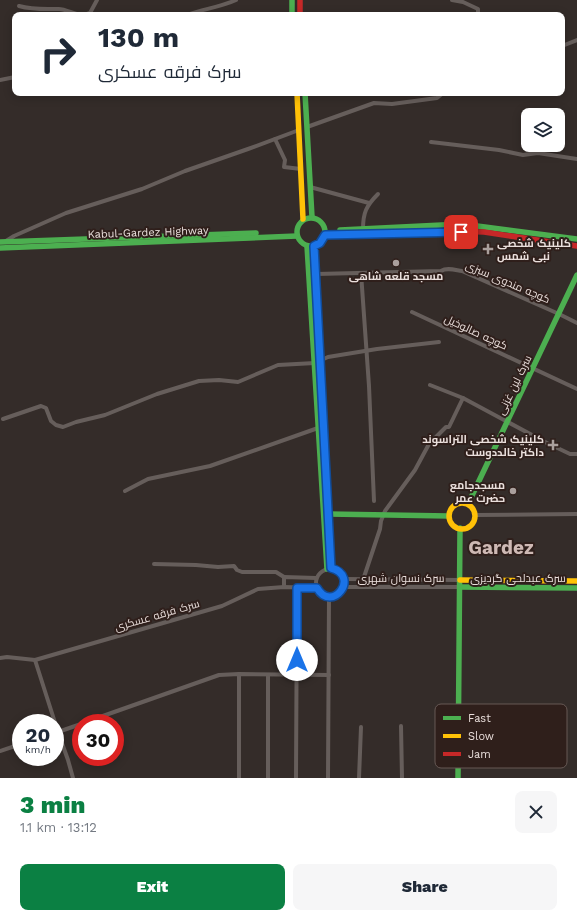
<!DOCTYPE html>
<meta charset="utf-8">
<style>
:root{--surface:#fff;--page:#f6f6f7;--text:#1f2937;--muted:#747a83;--accent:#0b8043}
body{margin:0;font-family:"Work Sans",Cairo,sans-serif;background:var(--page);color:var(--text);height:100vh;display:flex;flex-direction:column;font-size:15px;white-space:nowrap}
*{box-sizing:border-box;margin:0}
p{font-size:13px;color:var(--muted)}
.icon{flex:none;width:22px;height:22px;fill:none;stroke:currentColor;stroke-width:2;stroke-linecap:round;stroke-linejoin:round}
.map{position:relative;height:778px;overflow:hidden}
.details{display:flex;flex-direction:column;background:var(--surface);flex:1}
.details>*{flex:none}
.top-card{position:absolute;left:12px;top:12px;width:553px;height:84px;border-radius:8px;box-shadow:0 2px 10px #0003;background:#fff;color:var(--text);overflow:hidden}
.fabs{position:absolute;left:521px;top:108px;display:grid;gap:8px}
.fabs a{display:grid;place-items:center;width:44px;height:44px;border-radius:8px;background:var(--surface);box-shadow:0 2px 10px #0003;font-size:20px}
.speed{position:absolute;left:12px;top:714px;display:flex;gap:8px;font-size:20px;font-weight:700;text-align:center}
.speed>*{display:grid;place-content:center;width:52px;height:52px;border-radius:50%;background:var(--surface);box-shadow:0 2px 10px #0003;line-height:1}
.speed small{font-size:10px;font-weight:400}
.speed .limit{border:6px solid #d22;background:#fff;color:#111}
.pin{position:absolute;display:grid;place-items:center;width:34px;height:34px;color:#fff;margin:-17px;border-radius:8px;box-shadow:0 2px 6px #0006}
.me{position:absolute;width:44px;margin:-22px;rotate:0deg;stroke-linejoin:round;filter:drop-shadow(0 0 3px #0008)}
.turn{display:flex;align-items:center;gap:14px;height:84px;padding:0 20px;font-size:18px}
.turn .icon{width:52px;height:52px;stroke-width:2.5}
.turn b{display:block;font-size:28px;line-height:34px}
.round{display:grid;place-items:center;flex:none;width:42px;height:42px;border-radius:8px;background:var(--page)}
.summary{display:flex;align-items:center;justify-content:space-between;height:68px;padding:0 20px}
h1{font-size:24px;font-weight:800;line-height:30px;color:var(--accent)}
.cta{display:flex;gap:8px;margin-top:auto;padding:8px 20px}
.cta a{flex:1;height:46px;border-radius:8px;background:var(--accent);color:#fff;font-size:16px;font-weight:800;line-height:46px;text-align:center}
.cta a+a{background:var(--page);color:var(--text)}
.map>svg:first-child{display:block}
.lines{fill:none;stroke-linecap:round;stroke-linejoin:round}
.street{stroke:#665e5b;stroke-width:4}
.fast{stroke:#4caf50;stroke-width:5.5}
.slow{stroke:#ffc107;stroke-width:5.5}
.jam{stroke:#c62828;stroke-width:5.5}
.route-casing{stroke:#114b97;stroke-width:10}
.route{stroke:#1a73e8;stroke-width:7}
.poi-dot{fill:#aaa09d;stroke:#2f1f1b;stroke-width:1.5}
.labels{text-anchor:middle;stroke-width:4;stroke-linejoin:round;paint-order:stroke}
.street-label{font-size:11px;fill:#eadfdc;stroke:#2f1f1b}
.poi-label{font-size:11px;font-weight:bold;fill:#eadfdc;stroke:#2f1f1b;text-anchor:end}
.town-label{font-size:19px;font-weight:bold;fill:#ceb9b4;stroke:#2f1f1b}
.key{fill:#2f1f1b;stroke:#675955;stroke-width:1}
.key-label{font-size:11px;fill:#eadfdc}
</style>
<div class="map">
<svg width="577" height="778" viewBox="0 0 577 778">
<rect width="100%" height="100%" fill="#342c29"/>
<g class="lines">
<g class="street">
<path d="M452 0 463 2 478 9V15"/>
<path d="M19 6C33 10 45 9 58 9 63 8 74 14 80 15"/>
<path d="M84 15 90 13 97 0"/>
<path d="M187 15C203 9 221 7 236 0"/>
<path d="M562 46 577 40"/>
<path d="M0 80 15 77"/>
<path d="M307 127 374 103 392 104 437 98 443 93"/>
<path d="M275 139 285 160 284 167 301 169"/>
<path d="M431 142 499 150 523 155 538 153 577 159"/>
<path d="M310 187 369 203"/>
<path d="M363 229C363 213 366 206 378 194"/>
<path d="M6 241 14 236 66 213 142 189 185 171 248 149 299 130"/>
<path d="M361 273 369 386 374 501"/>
<path d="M316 274 441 271C447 267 455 270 462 271L559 314 577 323"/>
<path d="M412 312 577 389"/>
<path d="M430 385 463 398 547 443 570 454H577"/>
<path d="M3 419 41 406 46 408 51 421 56 425 63 427 76 422 105 415 157 394 199 381 219 380 238 382 278 365 315 363 328 357 377 349 439 342"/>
<path d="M125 491 148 479 210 466 318 428"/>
<path d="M475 515 577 514"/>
<path d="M154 564 196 565 218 567 234 566 237 570 242 572H276L284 577"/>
<circle cx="330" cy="583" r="14"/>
<path d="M344 579 460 580"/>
<path d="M363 580 380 529 381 521 385 511 415 470 429 444 446 427H449L463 398"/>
<path d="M284 587V577L316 578"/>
<path d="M343 587H460"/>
<path d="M0 658 7 657 35 660 222 606 258 589 284 587 317 588"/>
<path d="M35 660 58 732 68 760 73 778"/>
<path d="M239 674V778"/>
<path d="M268 675V778"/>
<path d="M83 723 219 675 239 674 329 675"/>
<path d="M401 726 402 778"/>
<path d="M55 733 81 724"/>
<path d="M0 751 21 744"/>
<path d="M296 778 297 588"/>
<path d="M328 778 329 597"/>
<path d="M359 778 361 727"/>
</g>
<g class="fast">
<path d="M292 0V15"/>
<path d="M305 93 312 217"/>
<circle cx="311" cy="232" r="14"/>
<path d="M340 230 462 224 577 239"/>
<path d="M0 242 256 233"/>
<path d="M307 246 327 569"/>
<path d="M0 248 297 236"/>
<path d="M468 504 577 275"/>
<path d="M328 506 331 568"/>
<path d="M328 514 449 516"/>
<path d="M460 587 577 588"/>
<path d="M458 778 460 528"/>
</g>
<g class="slow">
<path d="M297 93 303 219"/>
<path d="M314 246 328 506"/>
<circle cx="462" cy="516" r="13"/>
<path d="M460 580 577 581"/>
</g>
<g class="jam">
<path d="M300 0V15"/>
<path d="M325 235 449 231 484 232 577 246"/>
</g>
</g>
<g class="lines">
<defs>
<path id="route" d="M297 660V588H317C332 614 361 576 331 568L314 246 320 243 325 235 461 232"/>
</defs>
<use href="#route" class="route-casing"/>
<use href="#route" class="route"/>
</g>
<g class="poi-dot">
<path d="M486 243h4v4h4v4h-4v4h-4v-4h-4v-4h4z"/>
<circle cx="396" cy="263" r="4"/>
<path d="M551 439h4v4h4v4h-4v4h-4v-4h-4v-4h4z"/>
<circle cx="513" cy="491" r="4"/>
</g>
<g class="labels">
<g class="street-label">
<text transform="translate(148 232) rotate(-2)" y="4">Kabul-Gardez Highway</text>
<text transform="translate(508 282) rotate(23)" y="4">کوچه مندوی سبزی</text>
<text transform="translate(476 332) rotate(25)" y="4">کوچه صالوخیل</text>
<text transform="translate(514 385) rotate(-64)" y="4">سرک لین غزنی</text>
<text x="401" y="582">سرک نسوان شهری</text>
<text x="518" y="582">سرک عبدلحی گردیزی</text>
<text transform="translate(157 615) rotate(-16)" y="4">سرک فرقه عسکری</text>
</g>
<g class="poi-label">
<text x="497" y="247" text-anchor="start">کلینیک شخصی<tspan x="497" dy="13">نبی شمس</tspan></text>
<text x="396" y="280" text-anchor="middle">مسجد قلعه شاهی</text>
<text x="544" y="443">کلینیک شخصی التراسوند<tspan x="544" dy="13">داکتر خالددوست</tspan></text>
<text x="505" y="489">مسجدجامع<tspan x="505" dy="13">حضرت عمر</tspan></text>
</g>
<g class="town-label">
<text x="501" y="554">Gardez</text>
</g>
</g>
<rect x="435" y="704" width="132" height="64" rx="6" class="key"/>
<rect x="443" y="716" width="18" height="4" fill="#4caf50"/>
<rect x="443" y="734" width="18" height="4" fill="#ffc107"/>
<rect x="443" y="752" width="18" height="4" fill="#c62828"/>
<g class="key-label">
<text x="468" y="722">Fast</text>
<text x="468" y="740">Slow</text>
<text x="468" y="758">Jam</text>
</g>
</svg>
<div class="fabs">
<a><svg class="icon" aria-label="layers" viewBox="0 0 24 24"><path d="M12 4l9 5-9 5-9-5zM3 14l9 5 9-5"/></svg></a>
</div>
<div class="speed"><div>20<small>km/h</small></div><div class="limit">30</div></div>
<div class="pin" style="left:461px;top:232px;background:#d93025"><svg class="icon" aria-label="arrive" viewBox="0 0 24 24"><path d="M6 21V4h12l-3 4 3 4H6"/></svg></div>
<svg class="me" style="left:297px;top:660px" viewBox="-20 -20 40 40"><circle r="19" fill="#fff"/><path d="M0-13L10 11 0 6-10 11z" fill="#1a73e8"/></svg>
<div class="top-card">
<div class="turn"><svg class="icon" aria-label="right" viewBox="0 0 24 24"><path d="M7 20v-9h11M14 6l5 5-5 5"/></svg><div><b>130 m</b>سرک فرقه عسکری</div></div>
</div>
</div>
<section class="details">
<div class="summary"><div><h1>3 min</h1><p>1.1 km · 13:12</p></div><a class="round"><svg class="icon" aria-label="close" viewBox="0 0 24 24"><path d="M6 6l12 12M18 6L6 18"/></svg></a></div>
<div class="cta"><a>Exit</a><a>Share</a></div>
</section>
